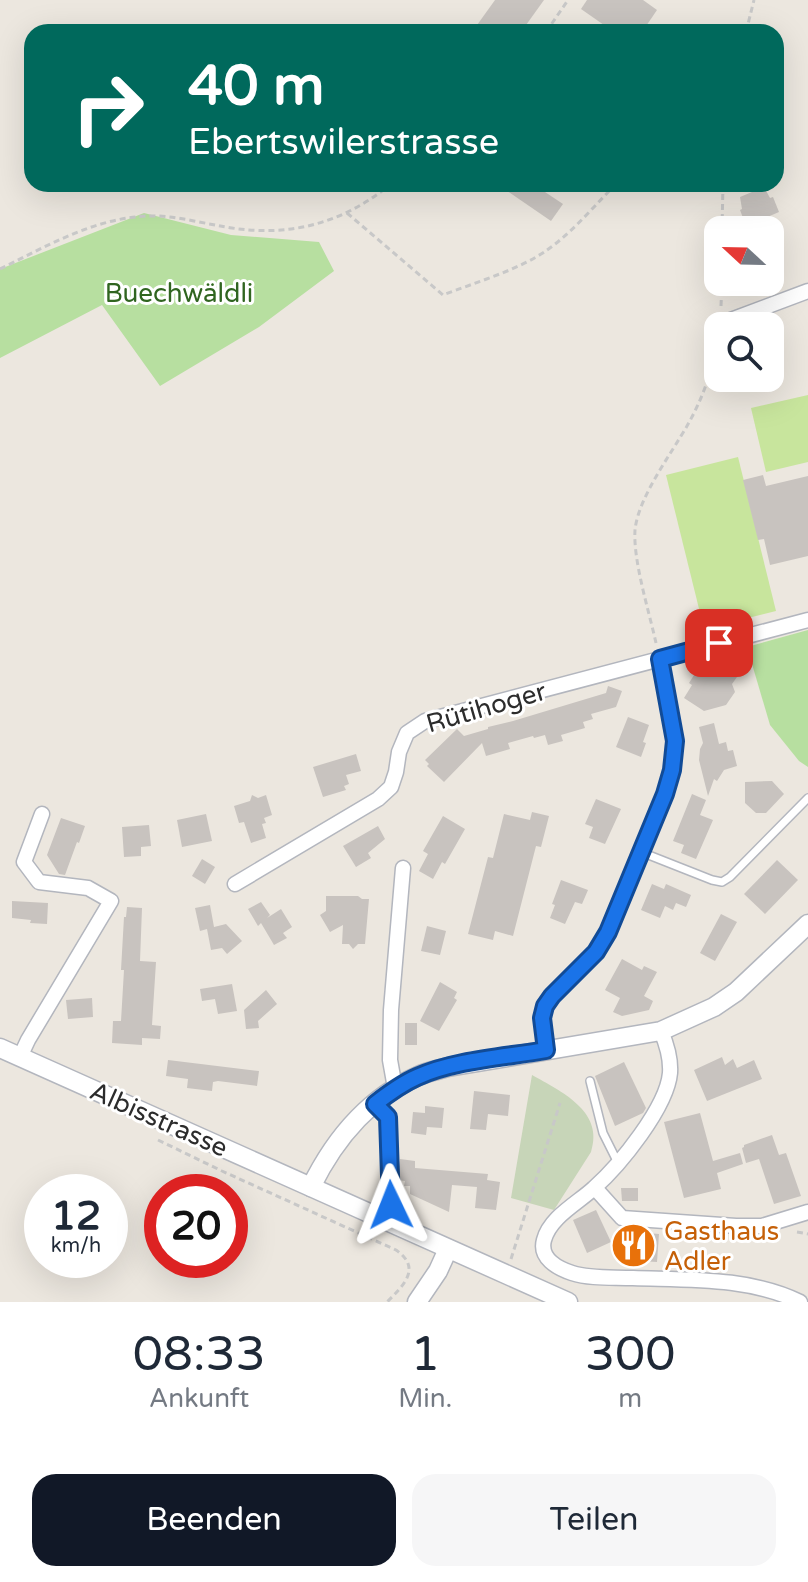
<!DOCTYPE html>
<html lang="de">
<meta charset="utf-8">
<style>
:root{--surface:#fff;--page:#f6f6f7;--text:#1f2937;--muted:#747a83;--accent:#111827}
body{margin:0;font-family:"Varela Round",sans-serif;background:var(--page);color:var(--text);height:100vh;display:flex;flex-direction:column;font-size:30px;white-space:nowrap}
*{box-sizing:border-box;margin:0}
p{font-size:26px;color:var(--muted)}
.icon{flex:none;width:44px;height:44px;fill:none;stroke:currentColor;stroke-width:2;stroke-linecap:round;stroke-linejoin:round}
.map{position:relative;height:1302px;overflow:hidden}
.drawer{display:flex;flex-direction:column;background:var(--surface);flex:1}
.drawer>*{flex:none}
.banner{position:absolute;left:24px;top:24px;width:760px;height:168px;border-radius:24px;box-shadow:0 8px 32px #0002;background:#00695c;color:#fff;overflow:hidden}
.needle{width:52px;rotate:292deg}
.fabs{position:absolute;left:704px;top:216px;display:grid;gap:16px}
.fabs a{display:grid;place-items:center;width:80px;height:80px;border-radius:16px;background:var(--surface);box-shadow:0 8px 32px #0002;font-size:40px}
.speed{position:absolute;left:24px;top:1174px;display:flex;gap:16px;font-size:40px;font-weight:700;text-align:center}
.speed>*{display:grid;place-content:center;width:104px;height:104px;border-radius:50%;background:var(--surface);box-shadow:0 8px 32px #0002;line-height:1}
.speed small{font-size:20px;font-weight:400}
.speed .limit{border:12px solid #d22;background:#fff;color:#111}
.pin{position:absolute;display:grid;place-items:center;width:68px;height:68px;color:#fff;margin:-34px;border-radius:16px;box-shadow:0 4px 12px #0006}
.me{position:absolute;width:88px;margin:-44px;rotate:358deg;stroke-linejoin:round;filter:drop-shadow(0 0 6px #0008)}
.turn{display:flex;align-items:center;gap:28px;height:168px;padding:0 32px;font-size:36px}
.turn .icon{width:104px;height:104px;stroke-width:2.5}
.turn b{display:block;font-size:56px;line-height:68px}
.eta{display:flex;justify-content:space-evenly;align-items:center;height:136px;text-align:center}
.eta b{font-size:48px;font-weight:600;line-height:56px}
.action{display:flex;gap:16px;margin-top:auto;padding:16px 32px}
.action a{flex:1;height:92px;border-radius:24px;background:var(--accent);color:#fff;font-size:32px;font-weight:600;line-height:92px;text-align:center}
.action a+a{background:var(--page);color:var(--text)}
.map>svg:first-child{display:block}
.green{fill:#b7dfa0}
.cemetery{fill:#c7d5b8}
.pitch{fill:#c8e59d}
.building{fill:#c8c3bf}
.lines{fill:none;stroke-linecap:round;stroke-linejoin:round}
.lane-casing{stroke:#b3b6be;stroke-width:10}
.street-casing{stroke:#b3b6be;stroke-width:17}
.secondary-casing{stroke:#b3b6be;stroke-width:21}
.path{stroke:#c8c8c8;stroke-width:3;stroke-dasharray:6 4;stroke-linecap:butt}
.lane{stroke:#fff;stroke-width:7}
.street{stroke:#fff;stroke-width:14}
.secondary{stroke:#fff;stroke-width:18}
.route-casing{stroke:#114b97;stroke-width:20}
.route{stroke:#1a73e8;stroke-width:14}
.labels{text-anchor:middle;stroke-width:6;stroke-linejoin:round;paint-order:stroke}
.park-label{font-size:26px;fill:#306520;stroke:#fff}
.street-label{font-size:26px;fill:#2c2c2c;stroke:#fff}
.food-label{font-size:26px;fill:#c56008;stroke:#fff;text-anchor:start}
</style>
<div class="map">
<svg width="808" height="1302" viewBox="0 0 808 1302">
<rect width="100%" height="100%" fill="#ece7df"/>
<g class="green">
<path d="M144 213 231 235 319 242 334 271 259 327 160 386 102 305 0 358V269Z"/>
<path d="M808 630V767L799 761 770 725 747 647Z"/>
</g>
<path class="cemetery" d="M532 1075C560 1091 605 1111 591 1152L554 1210 511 1198Z"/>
<g class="pitch">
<path d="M808 395V462L766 472 751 408Z"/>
<path d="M738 457 776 611 704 629 666 475Z"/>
</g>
<g class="building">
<path d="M495 0H544L521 32H472Z"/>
<path d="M587 0H643L657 10 642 32H614L581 9Z"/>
<path d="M497 184H533L563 204 551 221Z"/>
<path d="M764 187 770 198 773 197 779 212 746 226 740 210 742 209 740 197Z"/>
<path d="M763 475 766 486 808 476V556L770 565 764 539 758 540 743 480Z"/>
<path d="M721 663 722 668 737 677 732 684 735 692 726 705 704 711 684 698 692 685 689 683 701 664 705 666Z"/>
<path d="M608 686 622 691 616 707 591 714 593 719 583 722 585 728 561 735 563 741 548 745 545 735 534 738 533 736 508 743 510 749 486 756 482 743 444 782 427 766 429 764 425 760 457 729 464 736 488 729V727L513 721 606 693Z"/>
<path d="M628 717 649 725 643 742 646 743 641 757 616 747Z"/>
<path d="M714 723 719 744 726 742 728 751 733 750 737 766 724 770 717 781 714 779 708 796 699 760 700 749 703 743 699 727Z"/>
<path d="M356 754 361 771 346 775 349 784 344 786 346 790 323 797 313 767Z"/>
<path d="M772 781 784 794 766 813H756L745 803V782Z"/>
<path d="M692 794 706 800 700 815 713 820 696 859 681 853 684 845 673 841Z"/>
<path d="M252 795 258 798 266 795 272 815 264 818 266 823 262 824 266 838 251 843 244 822 239 823 234 806 250 801Z"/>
<path d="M596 799 621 809 605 844 589 838 593 827 585 824Z"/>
<path d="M532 812 549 816 541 847 536 846 513 936 495 931 493 940 468 934 488 857 493 858 504 814 530 820Z"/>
<path d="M206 814 212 841 182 847 177 820Z"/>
<path d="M443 816 465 829 445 864 442 862 433 879 419 871 428 854 423 851Z"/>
<path d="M61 818 85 826 79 843 77 842 65 875 59 874 47 855Z"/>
<path d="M149 825 151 846 141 847V856L124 857 122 827Z"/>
<path d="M378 826 385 839 368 853 371 858 356 867 343 846Z"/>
<path d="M202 859 215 867 205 884 192 876Z"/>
<path d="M777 860 798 880 765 914 744 894Z"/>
<path d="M561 880 588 890 582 904 575 902 565 924 550 918 555 905 552 904Z"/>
<path d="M652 884 664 889 666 884 691 895 686 907 676 903 673 910 665 906 660 918 641 910Z"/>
<path d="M326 896H358L362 899H369L365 944H358L353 949 349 944H342L343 925 330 932 320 915 326 911Z"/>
<path d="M12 901 48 903 47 924 30 923 31 920 12 918Z"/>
<path d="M261 902 270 915 267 918 281 909 292 927 283 933 287 938 274 945 261 923 258 926 248 909Z"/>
<path d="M210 905 214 927 226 924 242 941 227 954 222 948 211 950 207 929 200 931 195 908Z"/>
<path d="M127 907 142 908 140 961 156 962 152 1025 161 1026 160 1039 142 1038V1045L112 1043 113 1021H121L124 970H121L124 917H126Z"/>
<path d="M721 914 737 922 715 961 700 953Z"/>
<path d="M427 926 446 931 440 955 421 951Z"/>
<path d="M622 959 642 970 644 966 657 972 644 996 653 1001 649 1010 622 1016 613 1012 620 998 605 990Z"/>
<path d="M440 982 457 992 454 998 457 1000 439 1031 420 1021Z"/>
<path d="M232 984 237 1011 218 1014 215 999 202 1001 200 989Z"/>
<path d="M266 990 277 1004 258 1021 259 1028 246 1029 244 1010Z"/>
<path d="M92 998 93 1017 68 1019 66 1000Z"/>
<rect x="405" y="1023" width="12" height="22"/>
<path d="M722 1057 725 1065 733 1059 737 1068 754 1060 762 1079 707 1101 694 1070Z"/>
<path d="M168 1060 259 1071 257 1086 218 1081 213 1082 212 1091 187 1088 188 1079 166 1076Z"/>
<path d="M624 1062 646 1108 643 1113 615 1126 595 1076Z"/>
<path d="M474 1091 510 1095 508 1116 488 1114 486 1130 470 1129Z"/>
<path d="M425 1106 444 1108 442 1128 427 1127 426 1135 411 1133 413 1112 425 1113Z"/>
<path d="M700 1113 713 1161 740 1153 743 1164 717 1173 721 1189 684 1198 664 1122Z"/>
<path d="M772 1135 779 1155 786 1153 801 1196 774 1204 759 1159 746 1163 742 1148 744 1147V1145Z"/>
<path d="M400 1159 415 1161V1168L488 1174 487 1180 500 1182 496 1210 475 1208 477 1187 452 1185 449 1212 410 1194V1186H404L405 1181 397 1180Z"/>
<path d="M621 1188H638V1201H622Z"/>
<path d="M596 1210 611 1242 587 1253 573 1220Z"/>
<path d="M626 1231 659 1234 657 1262 623 1260Z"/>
</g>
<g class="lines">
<defs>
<g id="lane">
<path d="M641 852 712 880 722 882 730 877 808 798"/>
<path d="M590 1081 603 1133 618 1163"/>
<path d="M377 1105 388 1117 391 1205 385 1219"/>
</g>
<g id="street">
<path d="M720 324 808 291"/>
<path d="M235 884 378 799 391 787 396 772 399 752 407 733 425 721 808 620"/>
<path d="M661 1031C667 1045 671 1058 670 1073 667 1107 620 1165 594 1188 578 1203 550 1217 544 1240 539 1258 557 1268 572 1273 591 1279 613 1277 633 1278 688 1280 749 1277 800 1302"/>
<path d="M546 1050 542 1018 545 1006 552 996 596 952 608 932 665 794 672 770 675 741 660 659"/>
<path d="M20 1057 28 1040 111 901 88 888 39 882 24 862 42 814"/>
<path d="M395 1088 390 1060 391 1010 403 868"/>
<path d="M595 1188 622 1218 736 1226H762L808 1212"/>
</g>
<g id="secondary">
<path d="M0 1048 568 1302"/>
<path d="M311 1187C334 1140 369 1098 418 1076 427 1072 438 1070 448 1067L661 1031 714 1007 736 992 808 924"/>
<path d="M417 1302 438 1271 448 1249"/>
</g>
</defs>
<use href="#lane" class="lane-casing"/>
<use href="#street" class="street-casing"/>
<use href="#secondary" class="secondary-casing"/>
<g class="path">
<path d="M546 32 568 0"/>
<path d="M746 32 754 0"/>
<path d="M347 213 443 295C474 283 521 269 547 250 573 232 594 206 616 184"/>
<path d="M722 230 723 184"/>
<path d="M0 269C47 246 94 218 148 216 173 215 201 223 226 227 288 238 342 224 391 184"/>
<path d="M721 306 722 282"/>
<path d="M656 643C649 611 633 561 635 530 638 498 671 454 687 426 702 400 713 370 717 340"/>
<path d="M158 1140 222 1171 396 1250C422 1268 404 1285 387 1302"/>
<path d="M797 1232 808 1234"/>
<path d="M511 1259 560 1103"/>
</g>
<use href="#lane" class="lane"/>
<use href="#street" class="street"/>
<use href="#secondary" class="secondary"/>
</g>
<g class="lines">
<defs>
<path id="route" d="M391 1205 388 1117 375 1104C389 1093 401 1084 417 1077 454 1060 506 1057 546 1050L542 1018 545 1006 552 996 596 952 608 932 665 794 672 770 675 741 660 659 719 643"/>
</defs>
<use href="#route" class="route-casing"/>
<use href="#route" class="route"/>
</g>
<defs>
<symbol id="restaurant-disc" viewBox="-11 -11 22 22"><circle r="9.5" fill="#e8710a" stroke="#fff"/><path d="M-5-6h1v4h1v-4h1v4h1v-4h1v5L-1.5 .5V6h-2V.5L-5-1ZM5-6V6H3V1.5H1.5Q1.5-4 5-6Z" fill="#fff"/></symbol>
</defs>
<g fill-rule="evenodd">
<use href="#restaurant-disc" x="608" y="1220" width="51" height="51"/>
</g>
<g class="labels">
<g class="park-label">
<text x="179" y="302">Buechwäldli</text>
</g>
<g class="street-label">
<text transform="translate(486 707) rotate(-16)" y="9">Rütihoger</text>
<text transform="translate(159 1119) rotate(24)" y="9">Albisstrasse</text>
</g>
<g class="food-label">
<text x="664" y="1240">Gasthaus<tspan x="664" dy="30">Adler</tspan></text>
</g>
</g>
</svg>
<div class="fabs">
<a><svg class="needle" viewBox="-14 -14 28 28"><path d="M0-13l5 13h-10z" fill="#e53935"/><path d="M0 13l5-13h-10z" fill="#747a83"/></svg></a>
<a><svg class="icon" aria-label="search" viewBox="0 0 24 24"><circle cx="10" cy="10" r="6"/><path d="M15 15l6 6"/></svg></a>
</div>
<div class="speed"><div>12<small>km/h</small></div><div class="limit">20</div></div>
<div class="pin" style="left:719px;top:643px;background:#d93025"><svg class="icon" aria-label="arrive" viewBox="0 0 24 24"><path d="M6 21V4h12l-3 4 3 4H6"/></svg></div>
<svg class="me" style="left:391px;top:1205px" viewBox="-20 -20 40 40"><path d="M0-17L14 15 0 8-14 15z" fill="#1a73e8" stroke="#fff" stroke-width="4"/></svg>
<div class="banner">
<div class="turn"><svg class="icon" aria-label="right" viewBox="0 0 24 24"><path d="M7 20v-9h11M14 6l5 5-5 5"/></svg><div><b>40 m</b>Ebertswilerstrasse</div></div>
</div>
</div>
<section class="drawer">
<div class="eta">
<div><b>08:33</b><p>Ankunft</p></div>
<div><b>1</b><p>Min.</p></div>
<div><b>300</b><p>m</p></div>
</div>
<div class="action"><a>Beenden</a><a>Teilen</a></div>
</section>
